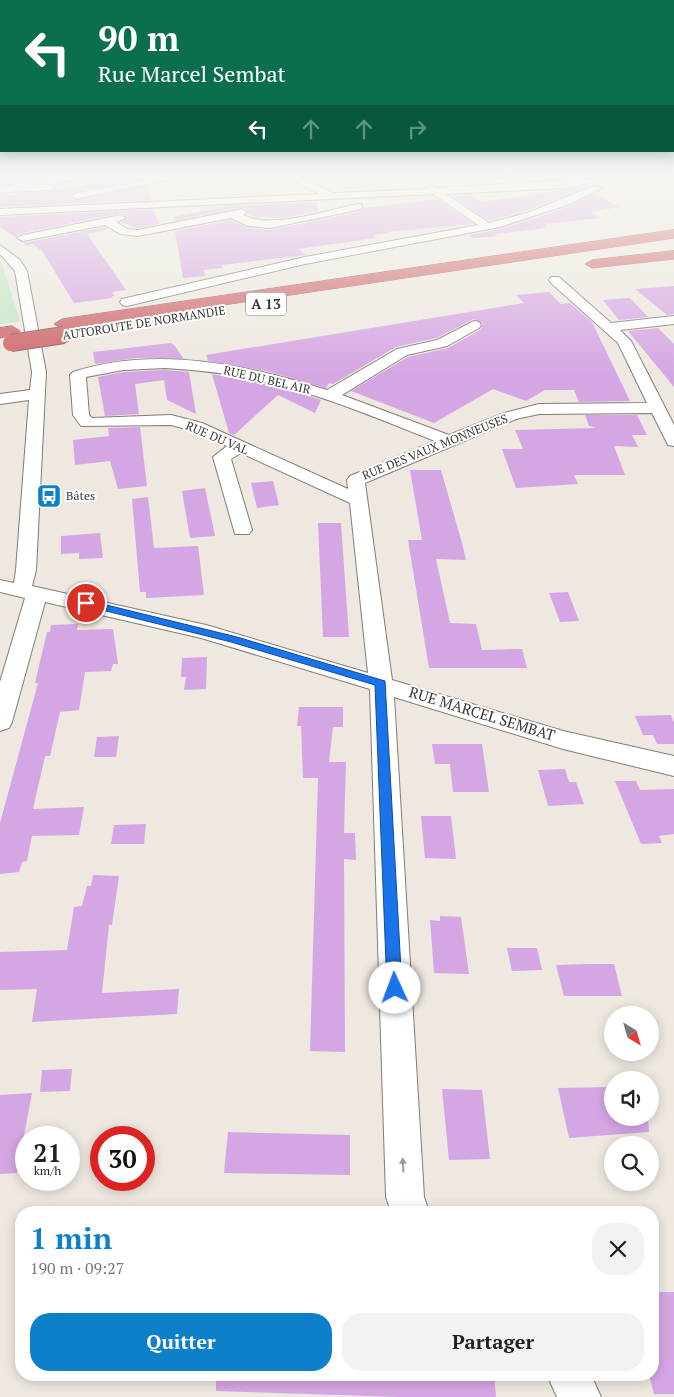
<!DOCTYPE html>
<html lang="fr">
<meta charset="utf-8">
<style>
:root{--surface:#fff;--page:#f2f2f2;--text:#222;--muted:#767676;--accent:#0e7fc9}
body{margin:0;font-family:"PT Serif",serif;background:var(--page);color:var(--text);height:100vh;display:flex;flex-direction:column;font-size:19px;white-space:nowrap}
*{box-sizing:border-box;margin:0}
p{font-size:16px;color:var(--muted)}
.icon{flex:none;width:28px;height:28px;fill:none;stroke:currentColor;stroke-width:2;stroke-linecap:round;stroke-linejoin:round}
.map{position:relative;flex:1;overflow:hidden}
.panel{position:absolute;left:15px;top:1206px;width:644px;height:175px;display:flex;flex-direction:column;background:var(--surface);border-radius:20px;box-shadow:0 2px 12px #0003}
.panel>*{flex:none}
.banner{position:absolute;left:0px;top:0px;width:675px;height:152px;box-shadow:0 2px 12px #0003;background:#0b6e4f;color:#fff;overflow:hidden}
.needle{width:32px;rotate:143deg}
.buttons{position:absolute;left:604px;top:1006px;display:grid;gap:10px}
.buttons a{display:grid;place-items:center;width:55px;height:55px;border-radius:50%;background:var(--surface);box-shadow:0 2px 12px #0003;font-size:25px}
.speed{position:absolute;left:15px;top:1126px;display:flex;gap:10px;font-size:25px;font-weight:700;text-align:center}
.speed>*{display:grid;place-content:center;width:65px;height:65px;border-radius:50%;background:var(--surface);box-shadow:0 2px 12px #0003;line-height:1}
.speed small{font-size:12px;font-weight:400}
.speed .limit{border:8px solid #d22;background:#fff;color:#111}
.pin{position:absolute;display:grid;place-items:center;width:42px;height:42px;color:#fff;margin:-21px;border:2px solid #fff;border-radius:50%;box-shadow:0 1px 5px #0007}
.me{position:absolute;width:55px;margin:-28px;rotate:358deg;stroke-linejoin:round;filter:drop-shadow(0 0 4px #0008)}
.turn{display:flex;align-items:center;gap:18px;height:105px;padding:0 15px;font-size:22px}
.turn .icon{width:65px;height:65px;stroke-width:2.5}
.turn b{display:block;font-size:35px;line-height:42px}
.lanes{display:flex;align-items:center;height:48px;padding:0 15px;background:#0003;justify-content:center;gap:25px;direction:ltr}
.lanes .off{opacity:.35}
.round{display:grid;place-items:center;flex:none;width:52px;height:52px;border-radius:20px;background:var(--page)}
.head{display:flex;align-items:center;justify-content:space-between;height:85px;padding:0 15px}
h1{font-size:30px;font-weight:700;line-height:38px;color:var(--accent)}
.primary-button{display:flex;gap:10px;margin-top:auto;padding:10px 15px}
.primary-button a{flex:1;height:58px;border-radius:20px;background:var(--accent);color:#fff;font-size:20px;font-weight:700;line-height:58px;text-align:center}
.primary-button a+a{background:var(--page);color:var(--text)}
.map>svg:first-child{display:block}
.commercial{fill:#f0d8e2}
.green{fill:#c1e7c4}
.building{fill:#d5a6e4}
.lines{fill:none;stroke-linecap:round;stroke-linejoin:round}
.minor-casing{stroke:#827c75;stroke-width:2}
.highway-casing{stroke:#9a5657;stroke-width:1}
.minor{fill:#fff;fill-rule:evenodd}
.highway{fill:#ce666a;fill-rule:evenodd}
.highway-bridge-casing{stroke:#9a5657;stroke-width:18;stroke-linecap:butt}
.highway-bridge{stroke:#ce666a;stroke-width:16}
.oneway{fill:#9c9c9a}
.route{fill:#1a73e8;stroke:#114b97}
.labels{text-anchor:middle;stroke-width:4;stroke-linejoin:round;paint-order:stroke}
.far-street-label{font-size:12px;fill:#3a3835;stroke:#fff}
.far-poi-label{font-size:12px;fill:#3a3835;stroke:#fff;text-anchor:start}
.shield{fill:#fff;stroke:#757472;stroke-width:1}
.shield-label{font-size:14px;font-weight:bold;fill:#3a3835}
.street-label{font-size:15px;fill:#3a3835;stroke:#fff}
</style>
<div class="map">
<svg width="674" height="1397" viewBox="0 0 674 1397">
<rect width="100%" height="100%" fill="#eee8e0"/>
<path class="commercial" d="M422 177H592L570 182 437 189Z"/>
<path class="green" d="M0 260 1 261 20 321 0 324Z"/>
<g class="building">
<path d="M28 177H37L45 183 17 182 0 185V182Z"/>
<path d="M129 177 144 178 76 191 69 197 76 201 147 186 151 200 0 207V195L46 192Z"/>
<path d="M582 187 583 188 529 210 489 221 454 197 470 195 483 202Z"/>
<path d="M595 193 619 207 590 212 601 218 544 224 547 226 544 227 546 228 495 234 498 236 473 238 469 235 501 229 571 206Z"/>
<path d="M437 199 473 224 387 232 389 233 373 235 376 238 298 249 306 255 221 265 223 268 203 270 206 276 183 278 175 231 231 220 248 228 270 230 362 211 364 208Z"/>
<path d="M316 202 318 211 284 218 255 217 247 214 248 210 242 207 174 221 173 217 228 206Z"/>
<path d="M154 209 159 224 138 228 120 222 128 217 121 213 23 233 15 237 0 227V217Z"/>
<path d="M105 227 108 229 87 234 126 290 112 292 115 296H112L113 298 74 303 42 251 32 244 27 246 23 243Z"/>
<path d="M674 286V314L667 315 635 289Z"/>
<path d="M549 292 561 304 570 303 592 322 630 401 579 402 574 390H545L526 401 493 389 434 423 351 391 408 357 448 348 480 330 483 324 474 319 436 338 396 347 333 384 329 383 326 388 266 371 208 361 206 355 524 303 516 295Z"/>
<path d="M630 298 648 317 619 320 603 300Z"/>
<path d="M658 328 674 344V387L628 331Z"/>
<path d="M171 343 175 346 183 358 187 359 136 358 95 364 93 352Z"/>
<path d="M165 370 189 372 196 414 167 400 164 380 135 384 139 414 105 416 98 377 123 372Z"/>
<path d="M212 374 272 385 321 400 315 413 278 395 234 435 229 433Z"/>
<path d="M585 415H637L647 435H632L638 447 614 446 625 475H574L578 484 516 488 502 449H523L515 430 596 428 589 426Z"/>
<path d="M140 427 147 486 118 489 110 461 75 465 73 440 109 436 108 428Z"/>
<path d="M410 470H441L462 543 466 560 436 559 450 623 476 624 482 650 522 649 527 668H429L408 540H422Z"/>
<path d="M273 481 279 505 257 508 251 483Z"/>
<path d="M205 488 215 536 190 538 182 491Z"/>
<path d="M148 497 154 548 198 546 204 595 146 598V592H140L132 499Z"/>
<path d="M318 523H341L349 637H323Z"/>
<path d="M100 533 103 558 79 559V553L61 554V536Z"/>
<path d="M568 592 579 621 560 622 549 593Z"/>
<path d="M78 624 77 630 113 629 118 664H113L111 671 85 672 79 710 60 712 50 756H45L33 809 84 807 79 835 32 836 27 861 22 862 19 872 0 874V823L38 683H35L47 632H50L51 625Z"/>
<path d="M207 657 206 689 184 690 186 677H181L182 658Z"/>
<path d="M299 707H343V727H333L329 762H346L344 833H355L356 860 344 859 345 1052 310 1051 318 778H303L301 726H297Z"/>
<path d="M671 715 674 723V744H657L653 735H643L635 716Z"/>
<path d="M119 736 116 757H94L97 737Z"/>
<path d="M432 744H482L489 792H453L450 764H435Z"/>
<path d="M565 769 569 782H576L584 804 548 806 538 770Z"/>
<path d="M615 781H636L640 790 674 789V834L659 836 662 843 641 844Z"/>
<path d="M421 816H451L456 859 425 858Z"/>
<path d="M146 824 144 844H111L114 825Z"/>
<path d="M93 875 119 876 112 925H109L102 993 179 989 177 1014 32 1022 37 989 0 990V952L67 950 74 907 82 906 87 886H91Z"/>
<path d="M440 916 461 917 469 974 434 973 430 920 440 921Z"/>
<path d="M507 948H537L542 970 512 971Z"/>
<path d="M586 964H614L622 996H564L556 965Z"/>
<path d="M72 1069 70 1091 40 1092 42 1070Z"/>
<path d="M612 1087V1118H648L649 1132 569 1138 558 1088Z"/>
<path d="M442 1089 482 1090 490 1159 449 1160Z"/>
<path d="M32 1093 17 1173 0 1174V1095Z"/>
<path d="M228 1132 350 1135V1175L224 1173Z"/>
<path d="M652 1292H674V1394H654L649 1375H652Z"/>
<path d="M216 1375H494L496 1397H399L216 1391Z"/>
</g>
<g class="lines">
<defs>
<g id="minor">
<path d="M60 177H84L51 185 46 182Z"/>
<path d="M159 177H182L76 199 71 196 76 193Z"/>
<path d="M286 177H300L333 193 427 189 432 186 437 188 617 177 565 188 446 194 489 223 530 212 593 186 602 188 570 204 500 227 305 264 127 306 122 305 120 302 122 299 305 257 478 225 433 194 0 215V209L320 194Z"/>
<path d="M17 184 50 185 55 188C50 192 11 191 0 193V187Z"/>
<path d="M358 204 362 205V209L270 228 248 226 231 218 138 236 120 234 105 225 23 241 17 238 23 235 121 215 126 218 116 222 127 229 138 230 242 209 247 212 243 215C272 230 326 210 358 204Z"/>
<path d="M0 245 20 260 27 271 46 372 36 570 32 586 206 625 368 673 350 503 241 453 231 459 252 530 249 534H235L213 457 227 446 190 430 171 425 81 426 73 415 70 375 73 372C156 345 247 365 327 390L397 349 437 340 474 321 479 322 481 325 479 328 447 346 407 355 342 395 449 435 504 413 539 404 647 403 618 343 551 283 549 280 551 277H559L611 323 674 316V324L620 330 631 341 674 425V446L668 445 652 413 539 414 516 419 365 483 392 680 563 731 674 756V776L563 749 394 697 424 1197 429 1212H391L386 1197 370 689 201 638 45 602 12 722 9 728 0 731V682L25 598 0 592V580L14 583 16 570 29 400 0 404V394L30 390 32 372 15 271 0 254ZM165 368C193 370 221 372 249 378 313 391 374 417 435 441L350 476 347 480 348 489 202 423 171 415 92 418 89 415 86 377 123 370Z"/>
<path d="M547 1375H591L601 1397H557Z"/>
</g>
<g id="highway">
<path d="M674 230V238L62 329 54 324 62 319Z"/>
<path d="M674 251V259L592 268 585 264 592 260Z"/>
<path d="M12 326 20 331 18 334 0 338V328Z"/>
</g>
</defs>
<use href="#minor" class="minor-casing"/>
<use href="#highway" class="highway-casing"/>
<use href="#minor" class="minor"/>
<use href="#highway" class="highway"/>
<defs>
<path id="highway-bridge" d="M11 343 64 335"/>
</defs>
<use href="#highway-bridge" class="highway-bridge-casing"/>
<use href="#highway-bridge" class="highway-bridge"/>
</g>
<defs><path id="oneway-solid" d="M-6-.8H1V-3.2L6.5 0L1 3.2V.8H-6Z" transform="scale(1.25)"/></defs>
<use class="oneway" href="#oneway-solid" transform="translate(403 1165) rotate(-93)"/>
<linearGradient id="sky" x2="0" y2="1"><stop stop-color="#6fb0e0"/><stop offset="0.47" stop-color="#f7f5f1"/><stop offset="1" stop-color="#f7f5f1" stop-opacity="0"/></linearGradient>
<rect width="674" height="373" fill="url(#sky)"/>
<path class="route" d="M86 600 237 637 385 681 402 988 400 993 395 995 389 993 387 988 375 685 231 642 82 605V601Z"/>
<defs>
<symbol id="bus-square" viewBox="-11 -11 22 22"><rect x="-9" y="-9" width="18" height="18" rx="4" fill="#0e7fc9" stroke="#fff"/><path d="M-5-6H5V4H4V6H2V4H-2V6H-4V4H-5ZM-3.5-4V0h7V-4ZM-3.5 1.2v1.5H-2V1.2ZM2 1.2v1.5H3.5V1.2Z" fill="#fff"/></symbol>
</defs>
<g fill-rule="evenodd">
<use href="#bus-square" x="35" y="482" width="28" height="28"/>
</g>
<g class="labels">
<g class="far-street-label">
<text transform="translate(144 323) rotate(-9)" y="4">AUTOROUTE DE NORMANDIE</text>
<text transform="translate(267 380) rotate(13)" y="4">RUE DU BEL AIR</text>
<text transform="translate(217 438) rotate(23)" y="4">RUE DU VAL</text>
<text transform="translate(435 447) rotate(-22)" y="4">RUE DES VAUX MONNEUSES</text>
</g>
<g class="far-poi-label">
<text x="66" y="500">Bâtes</text>
</g>
<rect class="shield" x="246" y="292.5" width="40" height="23" rx="4"/>
<g class="shield-label">
<text x="266" y="309">A 13</text>
</g>
<g class="street-label">
<text transform="translate(482 714) rotate(17)" y="5">RUE MARCEL SEMBAT</text>
</g>
</g>
</svg>
<div class="buttons">
<a><svg class="needle" viewBox="-14 -14 28 28"><path d="M0-13l5 13h-10z" fill="#e53935"/><path d="M0 13l5-13h-10z" fill="#767676"/></svg></a>
<a><svg class="icon" aria-label="sound" viewBox="0 0 24 24"><path d="M4 9h4l5-4v14l-5-4H4zM17 9q2 3 0 6"/></svg></a>
<a><svg class="icon" aria-label="search" viewBox="0 0 24 24"><circle cx="10" cy="10" r="6"/><path d="M15 15l6 6"/></svg></a>
</div>
<div class="speed"><div>21<small>km/h</small></div><div class="limit">30</div></div>
<div class="pin" style="left:86px;top:603px;background:#d93025"><svg class="icon" aria-label="arrive" viewBox="0 0 24 24"><path d="M6 21V4h12l-3 4 3 4H6"/></svg></div>
<svg class="me" style="left:395px;top:988px" viewBox="-20 -20 40 40"><circle r="19" fill="#fff"/><path d="M0-13L10 11 0 6-10 11z" fill="#1a73e8"/></svg>
<div class="banner">
<div class="turn"><svg class="icon" aria-label="left" viewBox="0 0 24 24"><path d="M17 20v-9H6M10 6l-5 5 5 5"/></svg><div><b>90 m</b>Rue Marcel Sembat</div></div>
<div class="lanes"><svg class="icon" aria-label="left" viewBox="0 0 24 24"><path d="M17 20v-9H6M10 6l-5 5 5 5"/></svg><svg class="icon off" aria-label="ahead" viewBox="0 0 24 24"><path d="M12 20V5M6 11l6-6 6 6"/></svg><svg class="icon off" aria-label="ahead" viewBox="0 0 24 24"><path d="M12 20V5M6 11l6-6 6 6"/></svg><svg class="icon off" aria-label="right" viewBox="0 0 24 24"><path d="M7 20v-9h11M14 6l5 5-5 5"/></svg></div>
</div>
<section class="panel">
<div class="head"><div><h1>1 min</h1><p>190 m · 09:27</p></div><a class="round"><svg class="icon" aria-label="close" viewBox="0 0 24 24"><path d="M6 6l12 12M18 6L6 18"/></svg></a></div>
<div class="primary-button"><a>Quitter</a><a>Partager</a></div>
</section>
</div>
